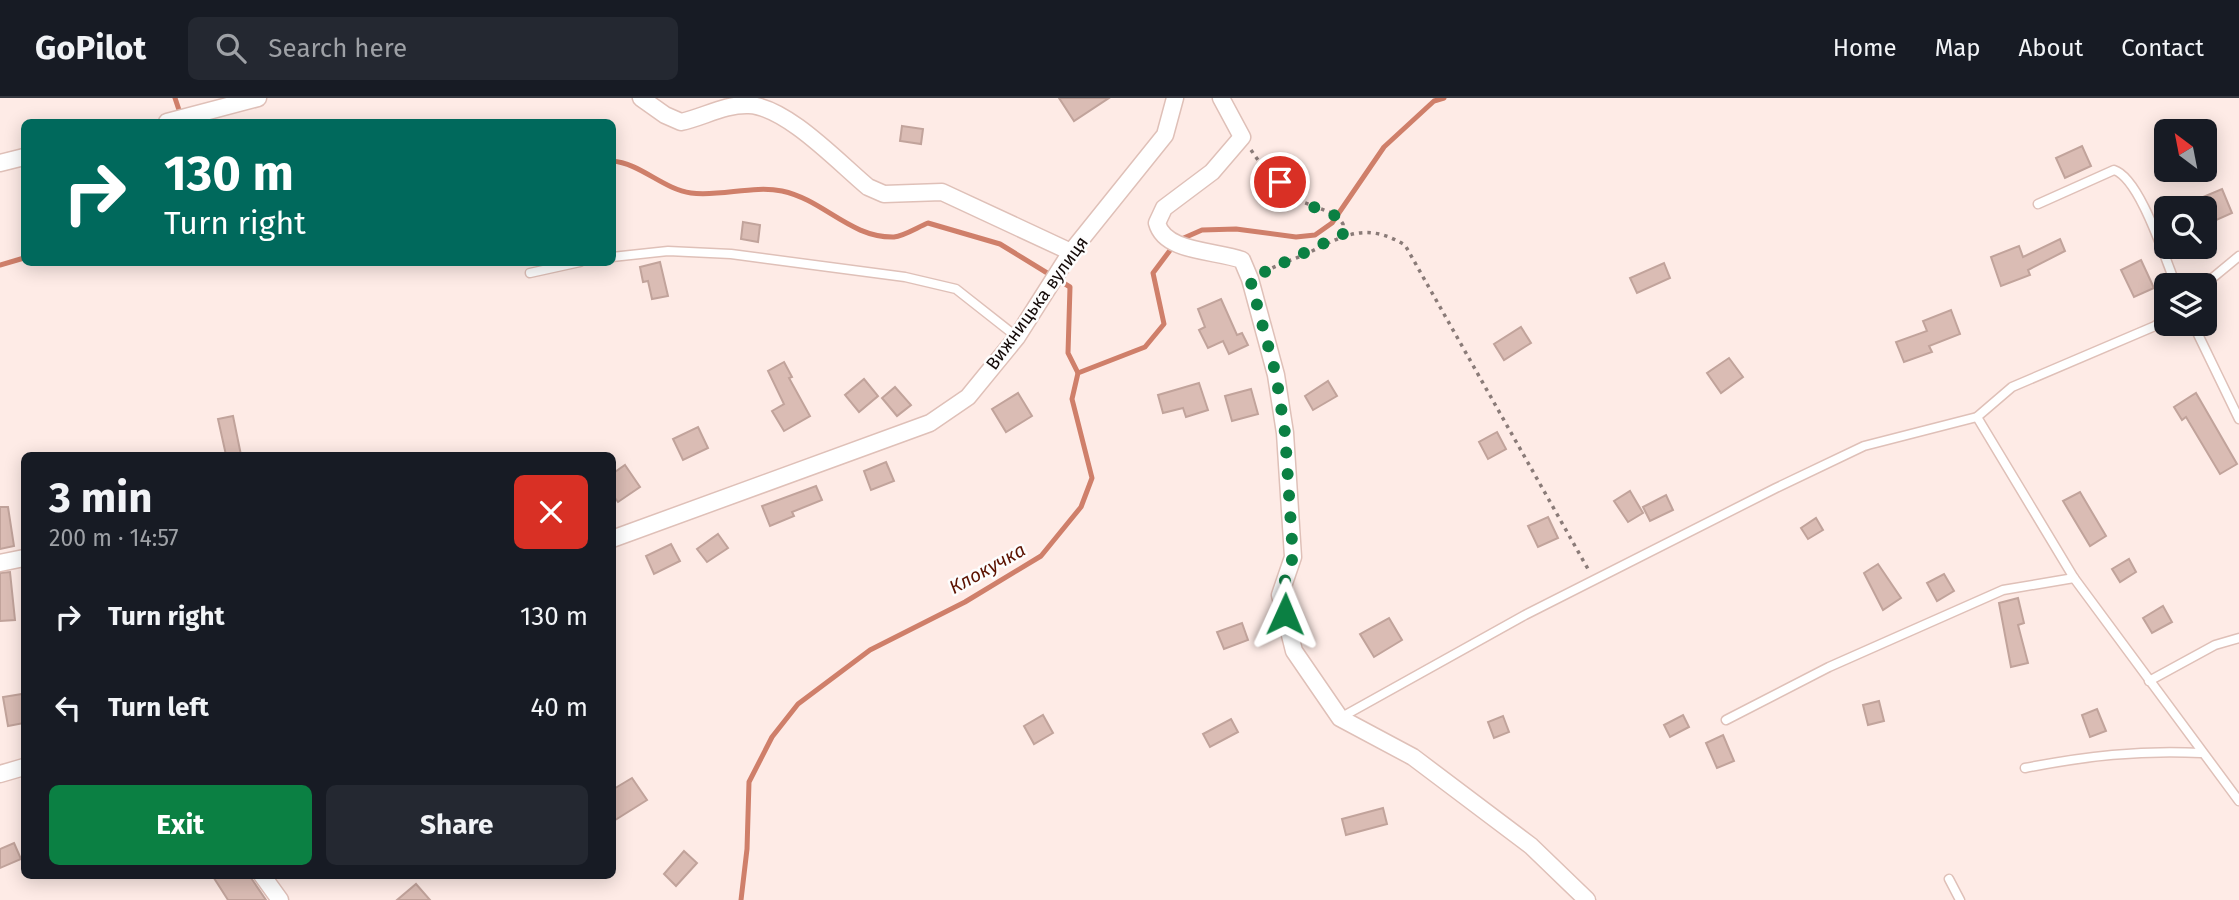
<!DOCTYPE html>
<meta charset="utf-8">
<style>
:root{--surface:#171b24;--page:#242831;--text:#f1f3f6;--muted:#9ea1a6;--line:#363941;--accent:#0b8043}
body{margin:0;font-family:"Fira Sans",sans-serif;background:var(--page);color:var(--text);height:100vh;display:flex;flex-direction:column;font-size:26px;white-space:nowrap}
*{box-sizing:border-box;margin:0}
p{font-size:23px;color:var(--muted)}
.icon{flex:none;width:38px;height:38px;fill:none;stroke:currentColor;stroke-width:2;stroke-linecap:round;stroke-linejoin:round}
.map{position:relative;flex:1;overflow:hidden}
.side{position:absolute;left:21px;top:354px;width:595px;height:427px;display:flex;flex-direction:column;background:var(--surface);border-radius:10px;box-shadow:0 4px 18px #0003}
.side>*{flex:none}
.top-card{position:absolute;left:21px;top:21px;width:595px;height:147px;border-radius:10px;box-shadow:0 4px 18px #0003;background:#00695c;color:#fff;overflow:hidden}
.needle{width:46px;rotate:328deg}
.tools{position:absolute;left:2154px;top:21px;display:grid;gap:14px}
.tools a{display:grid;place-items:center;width:63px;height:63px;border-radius:10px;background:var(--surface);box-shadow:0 4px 18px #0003;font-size:35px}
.pin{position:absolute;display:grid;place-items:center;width:60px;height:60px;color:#fff;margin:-30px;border:4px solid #fff;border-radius:50%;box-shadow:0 2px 7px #0007}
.me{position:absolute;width:77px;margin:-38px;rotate:1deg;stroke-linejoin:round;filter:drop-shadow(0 0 5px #0008)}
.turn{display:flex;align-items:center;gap:24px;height:147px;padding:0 28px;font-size:32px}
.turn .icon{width:91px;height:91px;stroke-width:2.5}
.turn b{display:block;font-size:49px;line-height:60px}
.round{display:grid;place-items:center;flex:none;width:74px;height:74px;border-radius:10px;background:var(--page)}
.summary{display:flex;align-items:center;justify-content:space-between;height:119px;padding:0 28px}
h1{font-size:42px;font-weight:700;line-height:52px}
.cta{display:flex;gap:14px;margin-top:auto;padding:14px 28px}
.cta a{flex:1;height:80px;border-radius:10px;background:var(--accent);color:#fff;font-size:28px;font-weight:700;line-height:80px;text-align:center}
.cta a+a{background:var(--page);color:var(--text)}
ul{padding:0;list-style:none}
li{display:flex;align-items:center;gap:21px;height:91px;padding:0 28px}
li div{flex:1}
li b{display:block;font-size:26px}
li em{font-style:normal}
header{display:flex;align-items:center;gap:42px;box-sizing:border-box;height:98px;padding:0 35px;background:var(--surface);border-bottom:2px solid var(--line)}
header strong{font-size:33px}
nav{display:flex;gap:38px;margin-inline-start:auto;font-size:24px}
.search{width:490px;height:63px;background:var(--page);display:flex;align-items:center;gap:18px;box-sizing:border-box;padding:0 24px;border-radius:10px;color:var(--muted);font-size:26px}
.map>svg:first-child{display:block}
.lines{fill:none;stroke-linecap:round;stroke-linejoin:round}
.stream{stroke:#cf7f6a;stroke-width:5}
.building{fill:#dabcb4;stroke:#c1a39b;stroke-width:2}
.service-casing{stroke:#dfc0b8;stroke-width:11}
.minor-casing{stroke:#dfc0b8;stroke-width:19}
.path{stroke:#8a7b78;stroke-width:3.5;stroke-dasharray:3.5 5;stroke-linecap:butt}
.service{stroke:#fff;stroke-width:8}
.minor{stroke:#fff;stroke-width:16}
.route{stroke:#0b8043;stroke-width:12;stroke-dasharray:0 21.6}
.labels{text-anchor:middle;stroke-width:5;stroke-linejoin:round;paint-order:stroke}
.street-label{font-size:18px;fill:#140a08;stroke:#fdfdfd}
.water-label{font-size:19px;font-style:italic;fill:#5b1200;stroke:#fdfdfd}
</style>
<header>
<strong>GoPilot</strong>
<div class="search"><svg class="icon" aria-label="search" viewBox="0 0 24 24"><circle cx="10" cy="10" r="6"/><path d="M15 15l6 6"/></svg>Search here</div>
<nav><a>Home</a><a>Map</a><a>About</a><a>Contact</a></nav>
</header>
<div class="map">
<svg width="2239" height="802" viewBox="0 0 2239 802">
<rect width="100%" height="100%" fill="#feebe6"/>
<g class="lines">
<g class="stream">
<path d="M175 0 180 15"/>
<path d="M612 63C640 65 663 91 691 95 720 99 753 87 782 93 824 102 850 140 894 139 904 138 918 129 928 125L1000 146 1070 189 1068 255 1078 275"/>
<path d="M0 167 24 160"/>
<path d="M741 802 747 751 749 684 772 639 798 606 870 552 965 504 1041 458 1081 409 1092 380 1072 301 1078 275 1145 249 1164 226 1153 175 1177 143 1202 132 1236 131 1296 139 1315 137 1332 125 1384 49 1434 3 1444 0"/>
</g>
</g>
<g class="building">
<path d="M1059 0H1109L1074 23Z"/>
<path d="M902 28 923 31 921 46 900 43Z"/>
<path d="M2082 48 2091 68 2065 80 2056 60Z"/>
<path d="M2222 91 2232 115 2205 127V110H2177Z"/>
<path d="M743 124 760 127 758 144 741 141Z"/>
<path d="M2060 141 2065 153 2028 172 2030 177 2001 188 1991 159 2019 148 2023 159Z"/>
<path d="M2141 162 2154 190 2134 199 2121 172Z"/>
<path d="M660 164 668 198 652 201 648 183 643 184 640 169Z"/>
<path d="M1664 165 1670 180 1637 195 1630 180Z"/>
<path d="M1221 201 1237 237 1242 235 1248 247 1229 256 1223 243 1208 250 1199 232 1205 229 1198 211Z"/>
<path d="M1951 212 1960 236 1929 248 1932 254 1904 264 1896 244 1927 233 1923 223Z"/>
<path d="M1521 229 1531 245 1504 262 1494 246Z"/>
<path d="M1729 260 1743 279 1721 295 1707 275Z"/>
<path d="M784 264 792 279 789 280 810 318 784 333 772 313 784 306 768 273Z"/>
<path d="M864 281 878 298 859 314 845 297Z"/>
<path d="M1328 283 1337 298 1313 312 1305 298Z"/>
<path d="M1199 285 1208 312 1186 319 1183 310 1163 315 1158 297Z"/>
<path d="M895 289 911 307 897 318 882 300Z"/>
<path d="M1251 291 1258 316 1232 323 1225 298Z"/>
<path d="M1018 295 1032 318 1006 334 992 311Z"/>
<path d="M2196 295 2237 366 2220 376 2186 319 2182 322 2174 309Z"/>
<path d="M233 318 241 357H226L218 321Z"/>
<path d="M698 329 708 350 683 362 673 341Z"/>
<path d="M1497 334 1506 351 1488 361 1479 344Z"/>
<path d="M886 364 894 383 871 392 864 373Z"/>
<path d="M625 367 640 389 618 404 612 396V376Z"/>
<path d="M816 388 822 402 792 414 794 418 770 428 762 408Z"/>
<path d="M1630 393 1643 415 1628 424 1614 403Z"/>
<path d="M2080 394 2106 438 2090 448 2063 403Z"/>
<path d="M1666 397 1673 412 1650 423 1643 409Z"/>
<path d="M0 409H8L14 448 0 451Z"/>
<path d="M1548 419 1558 440 1538 449 1528 428Z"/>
<path d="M1816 420 1823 432 1808 441 1801 430Z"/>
<path d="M718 436 728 450 707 464 697 451Z"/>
<path d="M671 446 680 463 654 476 646 458Z"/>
<path d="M2129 461 2136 474 2120 484 2112 471Z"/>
<path d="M1878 466 1901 500 1883 512 1864 475Z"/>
<path d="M10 474 15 522 0 523V475Z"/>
<path d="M1944 476 1954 493 1937 503 1927 485Z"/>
<path d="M2018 500 2024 525 2018 527 2028 565 2011 569 1999 505Z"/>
<path d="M2163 508 2172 524 2152 535 2143 520Z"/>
<path d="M1389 520 1402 542 1374 559 1360 536Z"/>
<path d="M1242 525 1248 542 1224 551 1217 534Z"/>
<path d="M22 596 24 625 8 628 3 599Z"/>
<path d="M1879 603 1884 623 1868 627 1863 607Z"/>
<path d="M2097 611 2106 633 2090 639 2082 617Z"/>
<path d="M1043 617 1053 635 1034 646 1024 628Z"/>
<path d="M1683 617 1689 629 1670 639 1664 627Z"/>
<path d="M1503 618 1509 634 1494 640 1488 624Z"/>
<path d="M1231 621 1238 634 1210 649 1203 636Z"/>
<path d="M1723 637 1734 663 1717 670 1706 645Z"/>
<path d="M632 680 647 702 612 724V692Z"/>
<path d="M1383 710 1387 726 1346 737 1342 721Z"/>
<path d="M14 745 21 761 0 770V751Z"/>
<path d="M684 753 697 765 676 788 664 776Z"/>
<path d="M212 777H249L266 802H228Z"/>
<path d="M416 786 430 802H397Z"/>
</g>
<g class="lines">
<defs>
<g id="service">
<path d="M2038 106 2114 72C2140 80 2165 161 2176 187"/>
<path d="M612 159 668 153 731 156 905 179 956 191 1017 239"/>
<path d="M530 175 580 164"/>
<path d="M2204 187 2239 158"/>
<path d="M2193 226 2239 321"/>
<path d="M1977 319 2074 480 2239 703"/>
<path d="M2149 583 2215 547 2239 540"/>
<path d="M1340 620 1525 517 1776 390 1864 348 1977 319 2012 289 2155 228 2166 219"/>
<path d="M1726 622 1829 569 2003 492 2074 480"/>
<path d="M2025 670C2086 658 2139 652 2201 655"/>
<path d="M1949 781 1960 802"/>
</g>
<g id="minor">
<path d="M641 0 665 17 681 24C704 19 725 6 749 7 787 9 839 65 868 89L884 96 942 94 1071 154"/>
<path d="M1221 0 1242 39 1212 74 1164 110 1157 125C1165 155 1216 152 1242 162L1250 181 1276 277 1285 335 1293 459 1280 497 1294 553 1340 620 1413 659 1531 748 1587 802"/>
<path d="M167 24 258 0"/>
<path d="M0 65 24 59"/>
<path d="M612 441 930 325 968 299 1017 239 1071 154 1165 37 1175 0"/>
<path d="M0 465 24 460"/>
<path d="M0 676 24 669"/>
<path d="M262 777 280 802"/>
</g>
</defs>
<use href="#service" class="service-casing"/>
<use href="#minor" class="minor-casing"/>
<g class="path">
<path d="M1251 52 1260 65 1300 103 1337 117 1343 126V136"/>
<path d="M1265 174C1278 166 1292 162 1306 156 1343 138 1365 123 1405 147L1588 471"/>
</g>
<use href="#service" class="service"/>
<use href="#minor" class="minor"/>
</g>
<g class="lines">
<path class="route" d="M1280 84C1287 90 1294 99 1302 104 1319 114 1343 111 1343 136L1250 181 1276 277 1285 335 1293 459 1280 497 1285 516"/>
</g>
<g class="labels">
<g class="street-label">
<text transform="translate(1037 205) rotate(-54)" y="6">Вижницька вулиця</text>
</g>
<g class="water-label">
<text transform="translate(987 470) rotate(-29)" y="7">Клокучка</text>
</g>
</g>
</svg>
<div class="tools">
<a><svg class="needle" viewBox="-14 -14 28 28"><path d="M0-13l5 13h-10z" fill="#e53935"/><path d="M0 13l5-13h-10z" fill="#9ea1a6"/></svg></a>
<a><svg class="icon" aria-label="search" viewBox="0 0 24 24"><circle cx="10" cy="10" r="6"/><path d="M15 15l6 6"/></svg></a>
<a><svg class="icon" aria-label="layers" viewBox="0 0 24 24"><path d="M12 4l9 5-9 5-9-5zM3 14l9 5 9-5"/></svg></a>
</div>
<div class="pin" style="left:1280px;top:84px;background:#d93025"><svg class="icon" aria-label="arrive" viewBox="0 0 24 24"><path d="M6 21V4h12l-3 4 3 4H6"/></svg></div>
<svg class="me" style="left:1285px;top:516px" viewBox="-20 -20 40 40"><path d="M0-17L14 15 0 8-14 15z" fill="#0b8043" stroke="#fff" stroke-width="4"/></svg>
<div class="top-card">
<div class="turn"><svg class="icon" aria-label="right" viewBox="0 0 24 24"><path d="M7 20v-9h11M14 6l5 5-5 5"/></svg><div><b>130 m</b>Turn right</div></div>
</div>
<section class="side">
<div class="summary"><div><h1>3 min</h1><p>200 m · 14:57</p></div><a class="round" style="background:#d93025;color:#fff"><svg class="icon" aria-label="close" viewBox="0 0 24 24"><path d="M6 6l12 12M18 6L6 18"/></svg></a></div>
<ul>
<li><svg class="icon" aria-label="right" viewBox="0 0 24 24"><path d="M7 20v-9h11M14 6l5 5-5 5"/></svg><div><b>Turn right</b></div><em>130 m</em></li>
<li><svg class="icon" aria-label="left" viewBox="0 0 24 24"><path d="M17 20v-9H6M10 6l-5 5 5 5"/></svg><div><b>Turn left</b></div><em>40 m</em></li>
</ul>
<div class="cta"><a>Exit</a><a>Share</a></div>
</section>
</div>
